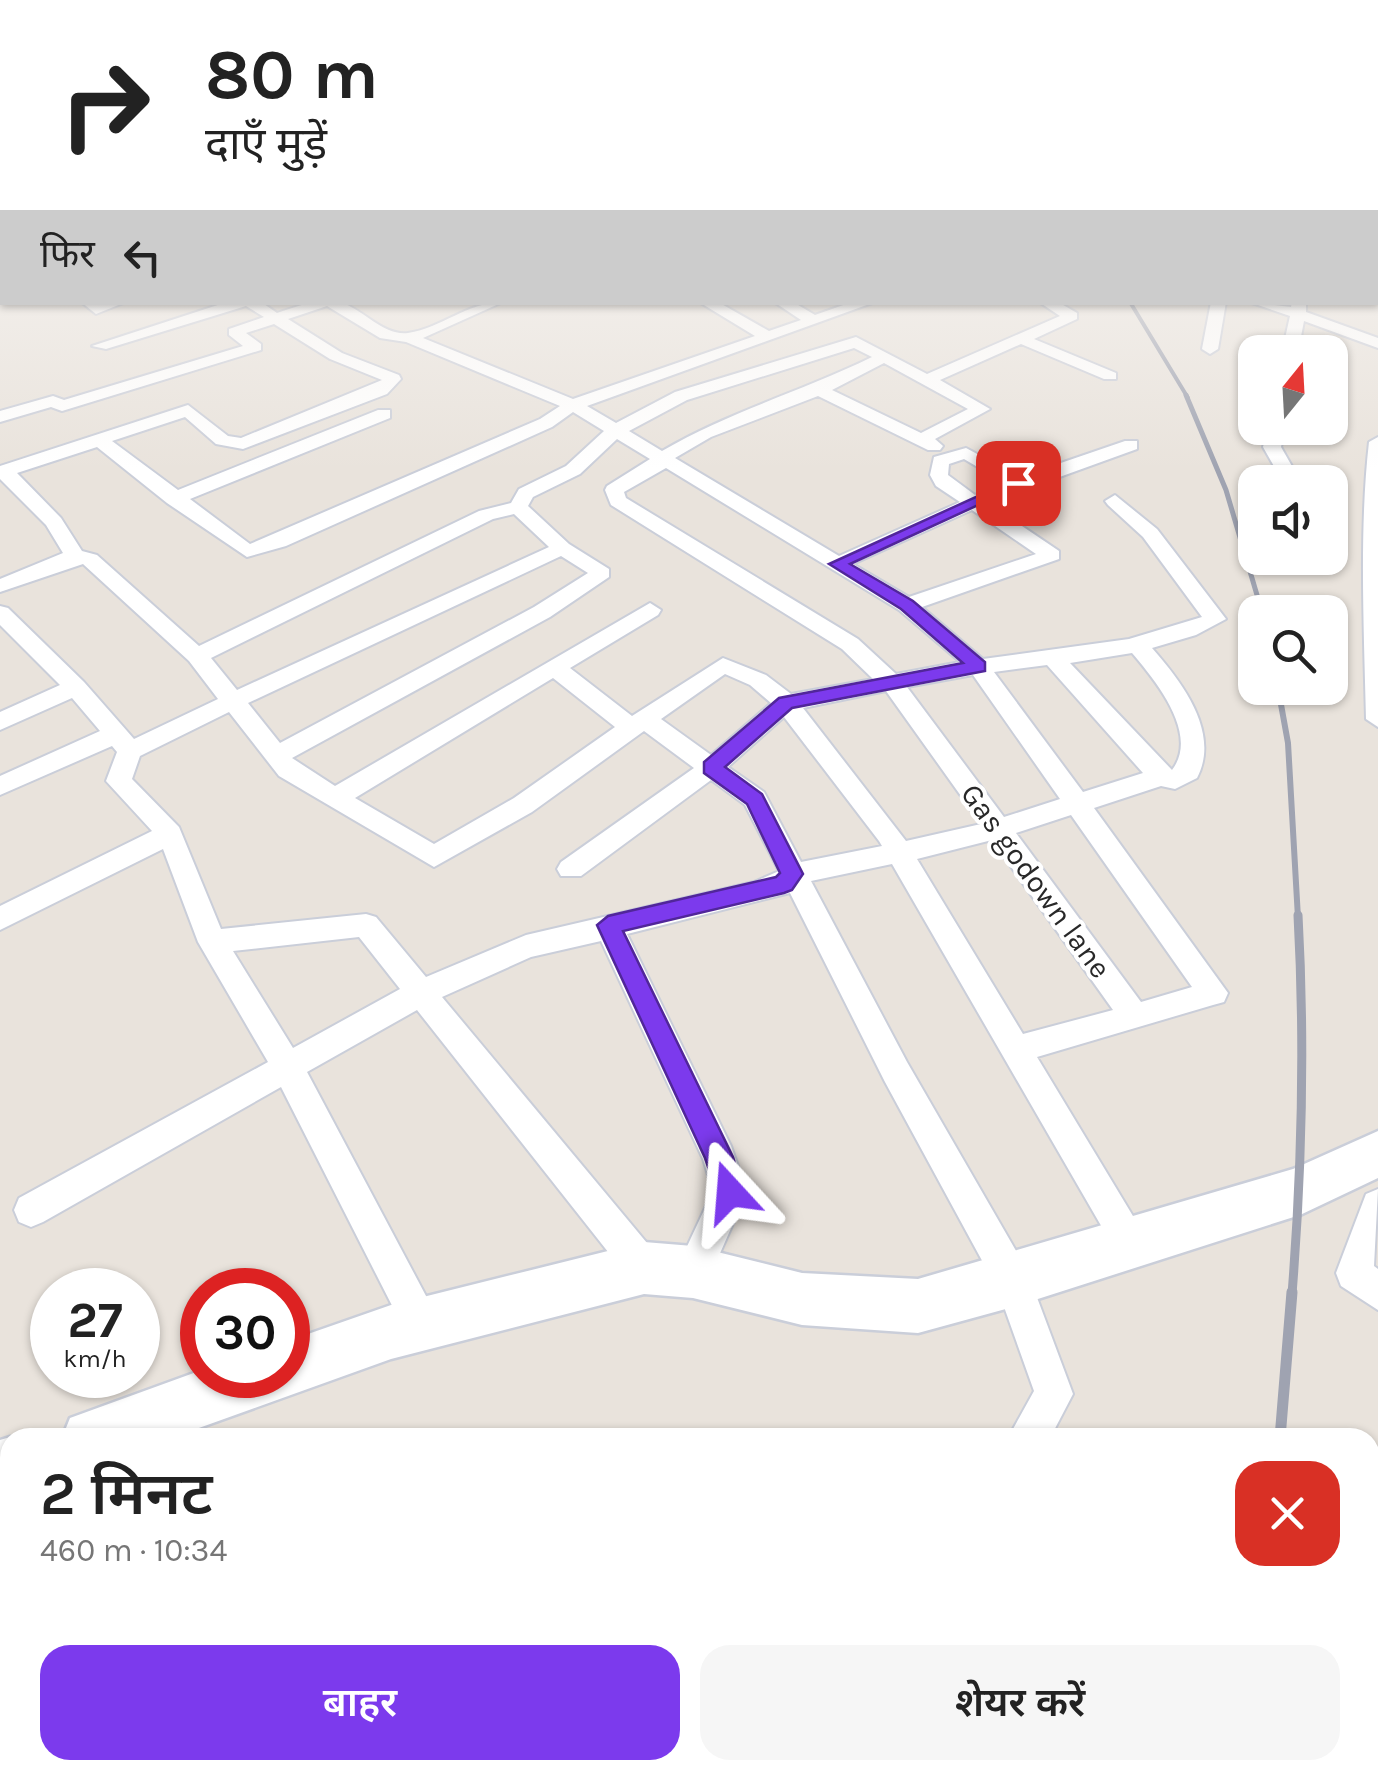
<!DOCTYPE html>
<html lang="hi">
<meta charset="utf-8">
<style>
:root{--surface:#fff;--page:#f6f6f6;--text:#222;--muted:#767676;--accent:#7c3aed}
body{margin:0;font-family:Karla,"Noto Sans Devanagari",sans-serif;background:var(--page);color:var(--text);height:100vh;display:flex;flex-direction:column;font-size:38px;white-space:nowrap}
*{box-sizing:border-box;margin:0}
p{font-size:32px;color:var(--muted)}
.icon{flex:none;width:55px;height:55px;fill:none;stroke:currentColor;stroke-width:2;stroke-linecap:round;stroke-linejoin:round}
.map{position:relative;flex:1;overflow:hidden}
.panel{position:absolute;left:0px;top:1428px;width:1380px;height:352px;display:flex;flex-direction:column;background:var(--surface);border-radius:30px 30px 0 0;box-shadow:0 2px 8px #0004}
.panel>*{flex:none}
.hud{position:absolute;left:0px;top:0px;width:1380px;height:305px;box-shadow:0 2px 8px #0004;background:#fff;color:var(--text);overflow:hidden}
.needle{width:65px;rotate:18deg}
.controls{position:absolute;left:1238px;top:335px;display:grid;gap:20px}
.controls a{display:grid;place-items:center;width:110px;height:110px;border-radius:20px;background:var(--surface);box-shadow:0 2px 8px #0004;font-size:50px}
.speed{position:absolute;left:30px;top:1268px;display:flex;gap:20px;font-size:50px;font-weight:700;text-align:center}
.speed>*{display:grid;place-content:center;width:130px;height:130px;border-radius:50%;background:var(--surface);box-shadow:0 2px 8px #0004;line-height:1}
.speed small{font-size:25px;font-weight:400}
.speed .limit{border:15px solid #d22;background:#fff;color:#111}
.pin{position:absolute;display:grid;place-items:center;width:85px;height:85px;color:#fff;margin:-42px;border-radius:20px;box-shadow:0 5px 15px #0006}
.me{position:absolute;width:110px;margin:-55px;rotate:341deg;stroke-linejoin:round;filter:drop-shadow(0 0 8px #0008)}
.turn{display:flex;align-items:center;gap:35px;height:210px;padding:0 40px;font-size:45px}
.turn .icon{width:130px;height:130px;stroke-width:2.5}
.turn b{display:block;font-size:70px;line-height:85px}
.then{display:flex;align-items:center;height:95px;padding:0 40px;background:#0003;gap:20px;font-size:38px}
.round{display:grid;place-items:center;flex:none;width:105px;height:105px;border-radius:30px;background:var(--page)}
.summary{display:flex;align-items:center;justify-content:space-between;height:170px;padding:0 40px}
h1{font-size:60px;font-weight:600;line-height:75px}
.action{display:flex;gap:20px;margin-top:auto;padding:20px 40px}
.action a{flex:1;height:115px;border-radius:30px;background:var(--accent);color:#fff;font-size:40px;font-weight:600;line-height:115px;text-align:center}
.action a+a{background:var(--page);color:var(--text)}
.map>svg:first-child{display:block}
.lines{fill:none;stroke-linecap:round;stroke-linejoin:round}
.street-casing{stroke:#caced9;stroke-width:4}
.secondary-casing{stroke:#caced9;stroke-width:5}
.street{fill:#fff;fill-rule:evenodd}
.secondary{fill:#fff;fill-rule:evenodd}
.rail-far4{stroke:#9fa3b1;stroke-width:4}
.rail-far3{stroke:#9fa3b1;stroke-width:5}
.rail-far2{stroke:#9fa3b1;stroke-width:6}
.rail-far1{stroke:#9fa3b1;stroke-width:9}
.rail{stroke:#9fa3b1;stroke-width:11}
.route{fill:#7c3aed;stroke:#51269a;stroke-width:2.5}
.labels{text-anchor:middle;stroke-width:8;stroke-linejoin:round;paint-order:stroke}
.street-label{font-size:30px;fill:#282828;stroke:#fff}
</style>
<div class="map">
<svg width="1378" height="1779" viewBox="0 0 1378 1779">
<rect width="100%" height="100%" fill="#e9e3dc"/>
<g class="lines">
<defs>
<g id="street">
<path d="M81 302H126L96 314Z"/>
<path d="M227 302H261L277 313C298 306 324 296 345 304 365 312 385 336 408 333 442 328 467 302 503 302L423 338 573 399 755 336 699 302H718L769 331 801 320 774 302H793L815 315 852 302H875L587 406 616 423 675 392 856 337 927 374 1060 316 1039 302H1058L1077 313V319L1034 339 1116 373V379H1104L1021 344 940 380 990 409 935 439 943 446 940 450H928L818 396 711 437 675 458 839 556 960 502 936 486 930 475 934 457 966 448 1020 477 1125 441H1137V449L988 503 1059 551V559L922 607 983 659 1129 639 1202 617 1143 537 1108 505 1105 501 1115 495 1157 529 1226 619 1196 635 1152 648C1181 681 1221 732 1197 778L1175 789 1161 786 1094 808 1228 993 1224 1002 1213 1005 1037 1057 1142 1231 1148 1243 1142 1255 1130 1260 1118 1255 892 864 811 881 907 1062 1026 1268 1073 1394 1050 1438H1008L1034 1391 998 1290 885 1082 790 893 627 934 731 1146 747 1192 706 1285 693 1290 680 1285 675 1272 713 1191 703 1159 601 941 531 957 442 997 657 1255 662 1268 657 1281 644 1286 631 1281 417 1010 307 1072 434 1311 439 1324 434 1337 421 1342 408 1337 281 1087 43 1222 31 1227 19 1222 14 1210 19 1198 268 1062 198 942 163 849 0 930V906L152 831 106 781 117 752 112 746 0 795V776L100 731 72 698 0 730V712L60 685 0 625V606L8 608 84 682 134 739 218 699 189 661 83 564 0 592V579L63 553 46 525 0 479V466L188 405 228 436 241 438 382 380 330 359 274 324 246 333 261 344V350L62 411 51 407 0 422V411L53 396 64 400 243 346 229 335V329L264 317 246 306 106 349 92 346ZM327 306 380 338 406 342 560 406 540 419 250 544 190 499 390 418V410H378L178 490 112 441 185 417 216 444 243 449 387 394 401 379 399 375 342 353 288 319ZM854 348 872 357C803 391 728 412 662 451L629 431 687 400ZM884 363 968 409 921 433 832 390ZM573 412 604 431 566 466 519 489 511 503 479 511 199 646 97 555 82 551 61 518 17 473 97 447 167 503 247 557 286 546 552 427ZM617 439 650 459 607 486 605 490 611 505 842 649 873 679 791 694 766 675 723 658 632 716 570 668 658 615 661 610 650 603 335 786 292 758 550 617 609 577V569L569 544 528 506 533 497 580 474ZM964 459 1003 482 975 495 948 475 949 464ZM666 468 899 610 960 662 896 674 858 639 626 498 624 492ZM972 510 1036 554 909 597 853 564ZM514 514 549 547 237 690 211 658 493 519ZM561 556 588 573 534 607 280 743 248 703ZM1132 653C1155 680 1200 734 1172 770L1070 663ZM1047 665 1143 773 1083 792 994 672ZM725 674 750 685 771 703 711 755 661 719ZM973 675 1060 799 1004 817 907 687ZM553 678 615 727 514 798 434 844 355 798ZM886 691 981 824 906 841 803 708ZM229 712 279 776 434 867 532 812 644 731 694 768 561 862 557 869 561 876H581L711 780 745 805 779 871 754 882 526 935 426 977 376 917 366 914 221 929 179 827 132 779 140 756ZM784 717 879 841 882 846 801 862 764 792 728 767ZM1071 815 1192 987 1141 1002 1016 833ZM992 840 1113 1010 1023 1034 917 859ZM359 937 400 989 293 1048 233 951Z"/>
<path d="M1211 302H1226L1218 349 1210 354 1202 349Z"/>
<path d="M1249 302 1291 307 1292 302H1306V312L1378 338V348L1304 321 1298 352H1282L1290 316Z"/>
<path d="M1268 428H1285L1281 447 1301 482H1283L1263 447Z"/>
<path d="M1378 437V727L1366 719C1364 631 1359 529 1369 442Z"/>
<path d="M1378 1189 1374 1266 1378 1269V1310L1341 1286 1336 1273 1366 1194Z"/>
<path d="M169 1770H215L218 1779H172Z"/>
<path d="M509 1770H555L558 1779H512Z"/>
<path d="M769 1770H818L814 1779H766Z"/>
</g>
<g id="secondary">
<path d="M1378 1131V1178L1300 1215 1013 1307 918 1333 802 1325 693 1298 644 1294 391 1359 171 1438H62L70 1418 202 1370V1375H288V1341L391 1305 644 1242 693 1246 802 1273 918 1279 1293 1169Z"/>
<path d="M10 1437V1495L0 1498V1440Z"/>
</g>
</defs>
<use href="#street" class="street-casing"/>
<use href="#secondary" class="secondary-casing"/>
<use href="#street" class="street"/>
<use href="#secondary" class="secondary"/>
<path class="rail-far4" d="M1130 302 1188 398"/>
<path class="rail-far3" d="M1186 395 1226 490 1262 612"/>
<path class="rail-far2" d="M1278 688 1288 743 1298 918"/>
<path class="rail-far1" d="M1292 1294C1302 1168 1305 1042 1298 915"/>
<g class="rail">
<path d="M1280 1438 1292 1292"/>
<path d="M1241 1779 1242 1770"/>
</g>
</g>
<linearGradient id="sky" x2="0" y2="1"><stop stop-color="#7bbde5"/><stop offset="0.47" stop-color="#f5f2ef"/><stop offset="1" stop-color="#f5f2ef" stop-opacity="0"/></linearGradient>
<rect width="1378" height="470" fill="url(#sky)"/>
<path class="route" d="M1013 480 1026 483 850 564 913 601 985 662V671L792 708 725 767 762 794 803 874 792 890 784 893 623 931 733 1157 744 1192 739 1202 730 1206 720 1202 705 1158 597 925 608 916 776 877 780 873 747 804 704 773V762L779 698 963 663 901 609 829 564Z"/>
<g class="labels">
<g class="street-label">
<text transform="translate(1036 881) rotate(54)" y="10">Gas godown lane</text>
</g>
</g>
</svg>
<div class="controls">
<a><svg class="needle" viewBox="-14 -14 28 28"><path d="M0-13l5 13h-10z" fill="#e53935"/><path d="M0 13l5-13h-10z" fill="#767676"/></svg></a>
<a><svg class="icon" aria-label="sound" viewBox="0 0 24 24"><path d="M4 9h4l5-4v14l-5-4H4zM17 9q2 3 0 6"/></svg></a>
<a><svg class="icon" aria-label="search" viewBox="0 0 24 24"><circle cx="10" cy="10" r="6"/><path d="M15 15l6 6"/></svg></a>
</div>
<div class="speed"><div>27<small>km/h</small></div><div class="limit">30</div></div>
<div class="pin" style="left:1018px;top:483px;background:#d93025"><svg class="icon" aria-label="arrive" viewBox="0 0 24 24"><path d="M6 21V4h12l-3 4 3 4H6"/></svg></div>
<svg class="me" style="left:730px;top:1192px" viewBox="-20 -20 40 40"><path d="M0-17L14 15 0 8-14 15z" fill="#7c3aed" stroke="#fff" stroke-width="4"/></svg>
<div class="hud">
<div class="turn"><svg class="icon" aria-label="right" viewBox="0 0 24 24"><path d="M7 20v-9h11M14 6l5 5-5 5"/></svg><div><b>80 m</b>दाएँ मुड़ें</div></div>
<div class="then">फिर<svg class="icon" aria-label="left" viewBox="0 0 24 24"><path d="M17 20v-9H6M10 6l-5 5 5 5"/></svg></div>
</div>
<section class="panel">
<div class="summary"><div><h1>2 मिनट</h1><p>460 m · 10:34</p></div><a class="round" style="background:#d93025;color:#fff"><svg class="icon" aria-label="close" viewBox="0 0 24 24"><path d="M6 6l12 12M18 6L6 18"/></svg></a></div>
<div class="action"><a>बाहर</a><a>शेयर करें</a></div>
</section>
</div>
